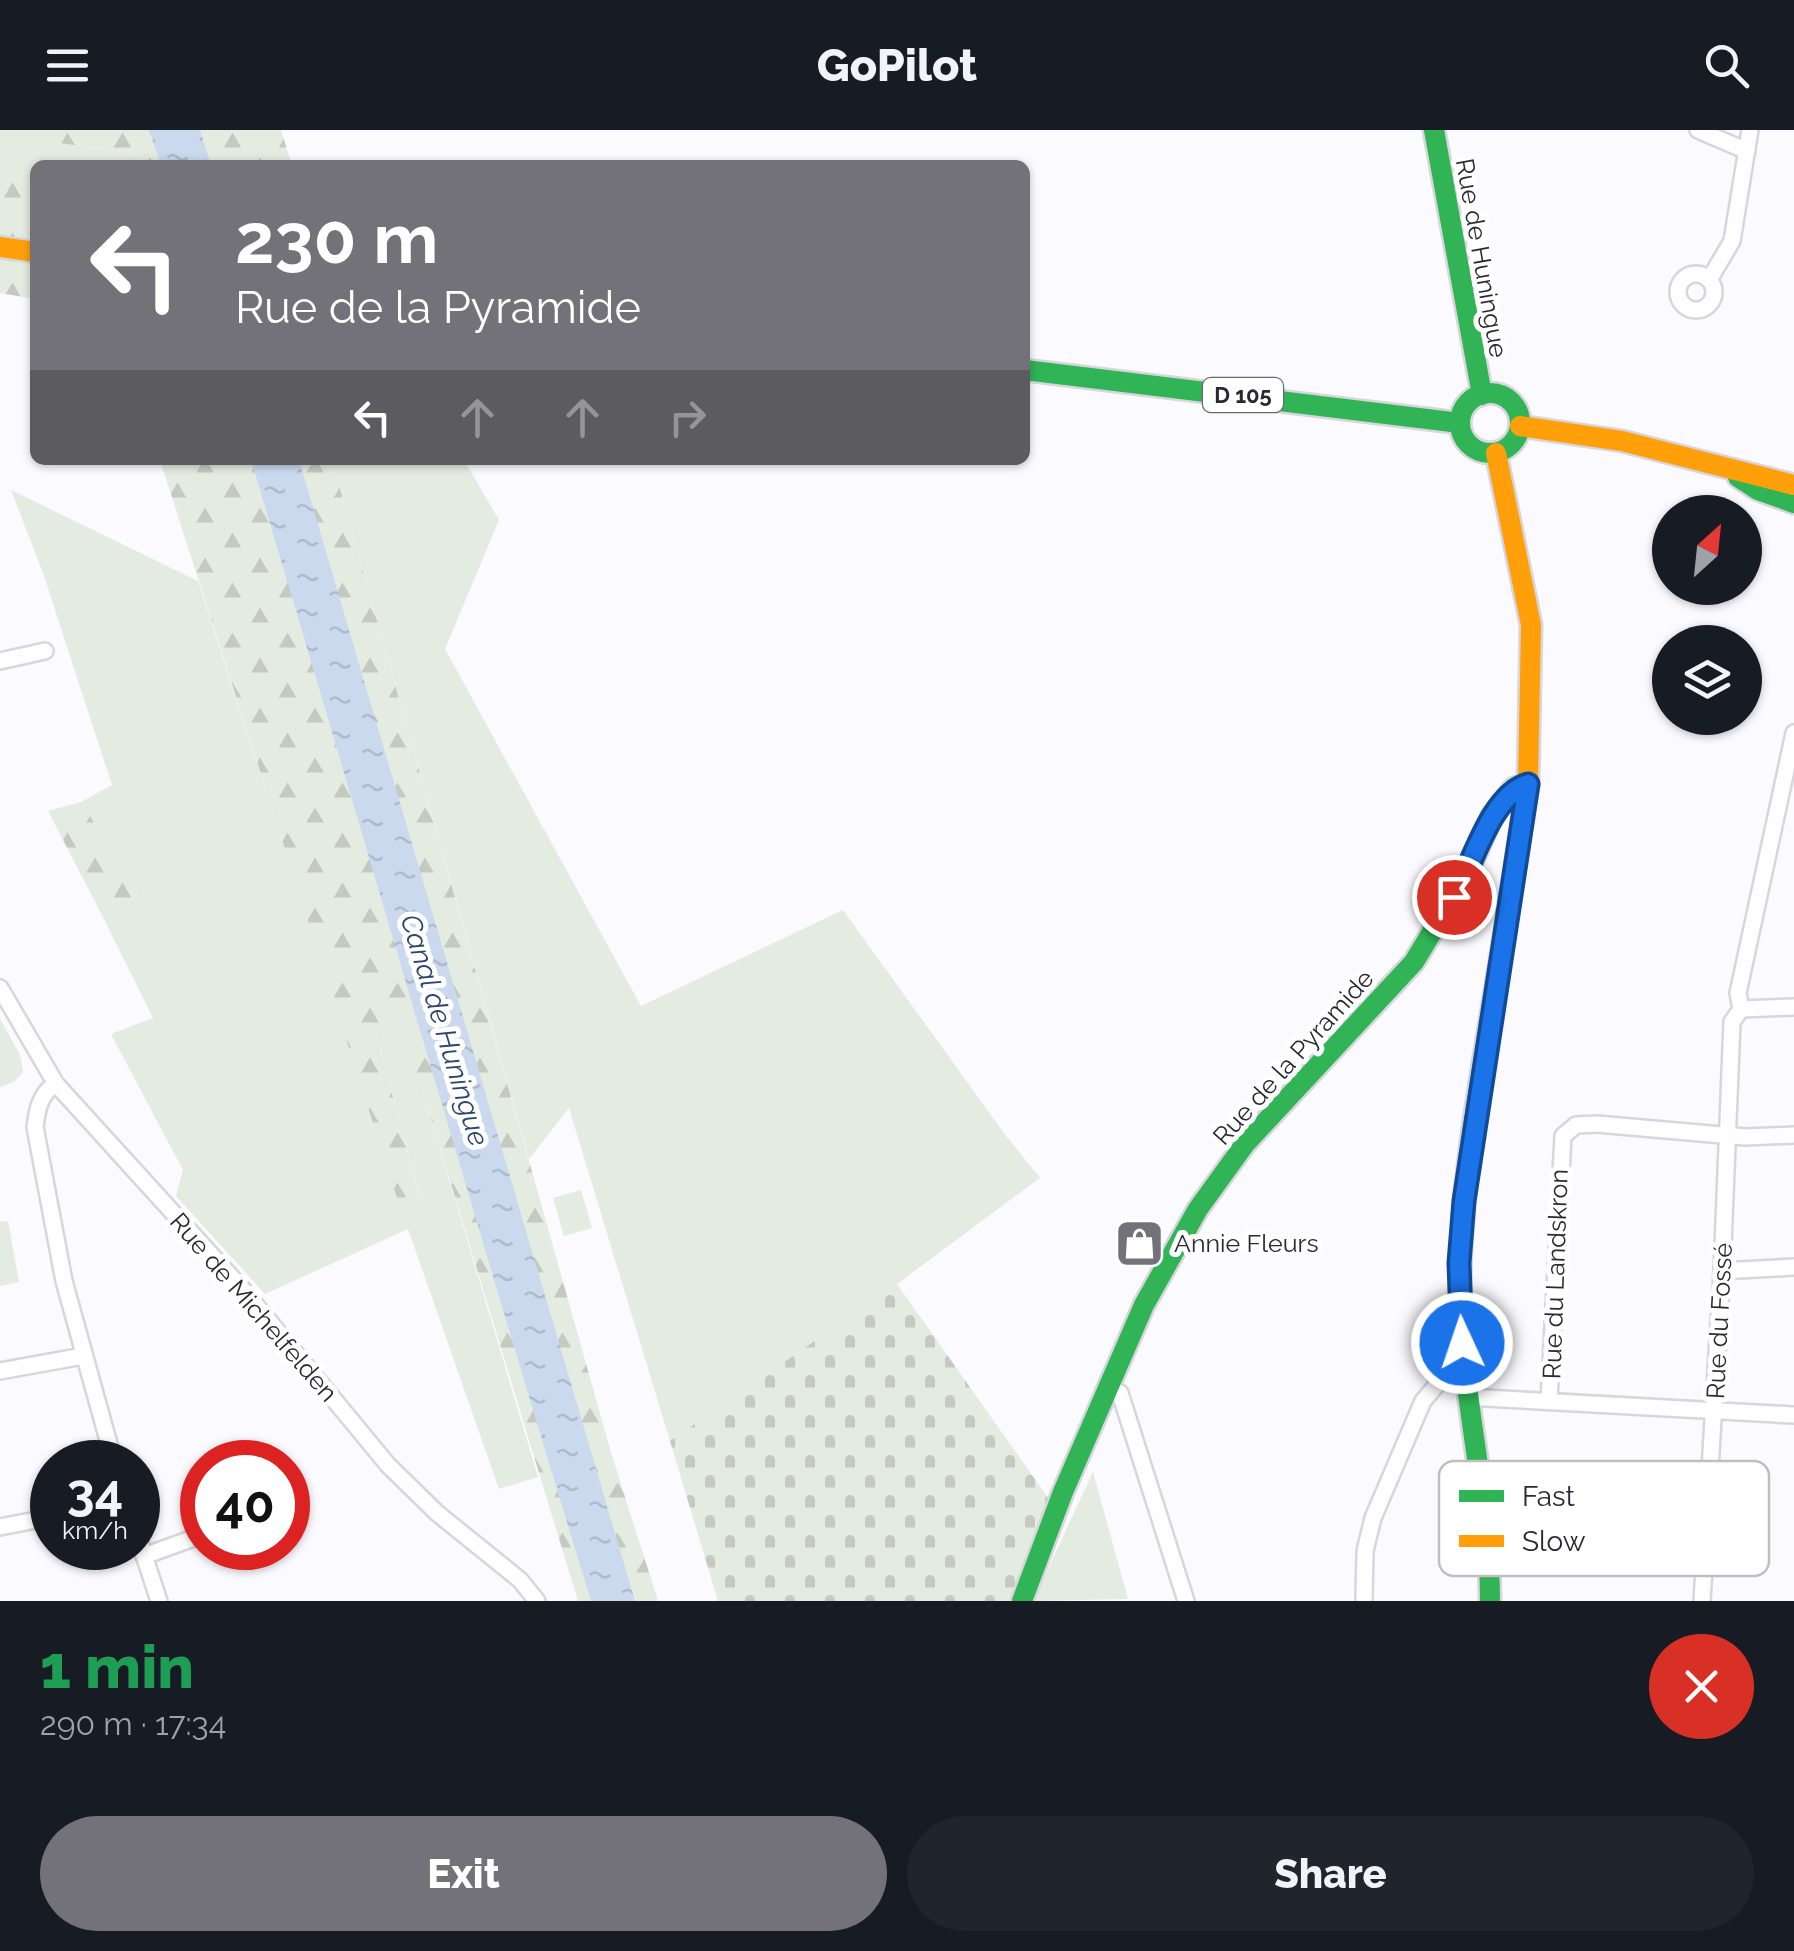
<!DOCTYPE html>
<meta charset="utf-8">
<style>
:root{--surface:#171b24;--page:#20242c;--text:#f1f3f6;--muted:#9ea1a6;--accent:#737279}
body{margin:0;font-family:Raleway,sans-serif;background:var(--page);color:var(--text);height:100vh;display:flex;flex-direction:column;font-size:38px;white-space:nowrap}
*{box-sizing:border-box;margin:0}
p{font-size:32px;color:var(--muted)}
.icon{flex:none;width:55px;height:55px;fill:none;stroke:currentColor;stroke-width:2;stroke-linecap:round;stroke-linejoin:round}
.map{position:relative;height:1471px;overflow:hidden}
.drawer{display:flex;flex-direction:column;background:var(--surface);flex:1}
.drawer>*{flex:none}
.banner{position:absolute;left:30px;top:30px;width:1000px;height:305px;border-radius:15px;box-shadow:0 2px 8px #0004;background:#737279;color:#fff;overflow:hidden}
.needle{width:65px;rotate:27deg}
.fabs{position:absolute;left:1652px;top:365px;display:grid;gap:20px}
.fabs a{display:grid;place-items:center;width:110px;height:110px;border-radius:50%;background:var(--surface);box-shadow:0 2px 8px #0004;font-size:50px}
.speed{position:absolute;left:30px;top:1310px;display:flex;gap:20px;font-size:50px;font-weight:700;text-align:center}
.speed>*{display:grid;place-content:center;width:130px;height:130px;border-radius:50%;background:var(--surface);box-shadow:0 2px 8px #0004;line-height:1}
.speed small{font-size:25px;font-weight:400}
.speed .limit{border:15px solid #d22;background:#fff;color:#111}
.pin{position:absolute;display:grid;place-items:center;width:85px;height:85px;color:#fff;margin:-42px;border:5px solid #fff;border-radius:50%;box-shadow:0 2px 10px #0007}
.me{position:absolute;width:110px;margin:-55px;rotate:357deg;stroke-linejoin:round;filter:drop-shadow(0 0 8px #0008)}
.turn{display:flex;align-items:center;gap:35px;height:210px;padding:0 40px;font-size:45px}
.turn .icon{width:130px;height:130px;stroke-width:2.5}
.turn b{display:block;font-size:70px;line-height:85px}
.lanes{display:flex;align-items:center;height:95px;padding:0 40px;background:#0003;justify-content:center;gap:50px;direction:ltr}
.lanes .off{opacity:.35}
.round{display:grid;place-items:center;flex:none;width:105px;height:105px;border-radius:52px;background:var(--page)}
.head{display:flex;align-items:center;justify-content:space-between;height:170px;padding:0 40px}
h1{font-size:60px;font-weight:800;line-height:75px;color:#1e9e55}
.action{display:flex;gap:20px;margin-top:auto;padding:20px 40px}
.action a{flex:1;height:115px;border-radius:60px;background:var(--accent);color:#fff;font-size:40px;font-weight:800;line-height:115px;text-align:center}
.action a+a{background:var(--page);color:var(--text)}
header{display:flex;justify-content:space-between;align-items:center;height:130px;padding:0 40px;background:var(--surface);font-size:45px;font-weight:800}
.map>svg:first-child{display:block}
.green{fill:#e4ebe0}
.forest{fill:url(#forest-firs)}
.cemetery{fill:url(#cemetery-stones)}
.water{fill:url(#water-ripples)}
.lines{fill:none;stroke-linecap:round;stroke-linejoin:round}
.street-casing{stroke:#d7d6dd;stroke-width:20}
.fast-casing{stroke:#d7d6dd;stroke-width:25}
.slow-casing{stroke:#d7d6dd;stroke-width:25}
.street{stroke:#fefeff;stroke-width:15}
.fast{stroke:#30b455;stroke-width:20}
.slow{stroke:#ff9f0a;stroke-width:20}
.route-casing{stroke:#114b97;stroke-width:25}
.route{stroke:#1a73e8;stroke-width:18}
.labels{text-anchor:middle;stroke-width:10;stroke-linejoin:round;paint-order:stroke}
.shield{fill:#fff;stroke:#6a6870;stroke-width:2.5}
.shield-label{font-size:22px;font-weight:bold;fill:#2a2832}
.street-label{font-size:25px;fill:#2a2832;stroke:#fff}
.poi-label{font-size:25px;fill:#2a2832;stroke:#fff;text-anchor:start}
.water-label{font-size:28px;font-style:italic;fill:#2b466f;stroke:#fff}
.key{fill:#fff;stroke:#bfbec2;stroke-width:2.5}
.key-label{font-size:28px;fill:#2a2832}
</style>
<header><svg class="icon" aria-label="menu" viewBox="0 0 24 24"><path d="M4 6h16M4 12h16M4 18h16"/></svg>GoPilot<svg class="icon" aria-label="search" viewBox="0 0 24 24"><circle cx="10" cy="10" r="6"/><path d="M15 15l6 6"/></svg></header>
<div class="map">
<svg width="1794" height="1471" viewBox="0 0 1794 1471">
<defs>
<pattern id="forest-firs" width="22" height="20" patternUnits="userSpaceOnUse" patternTransform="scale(2.5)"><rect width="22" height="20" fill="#e4ebe0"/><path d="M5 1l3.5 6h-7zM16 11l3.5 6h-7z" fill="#c4cac1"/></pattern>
<pattern id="cemetery-stones" width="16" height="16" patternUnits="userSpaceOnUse" patternTransform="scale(2.5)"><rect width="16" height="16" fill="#e4ebe0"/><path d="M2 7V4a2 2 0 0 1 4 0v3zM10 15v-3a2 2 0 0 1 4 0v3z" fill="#c4cac1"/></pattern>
<pattern id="water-ripples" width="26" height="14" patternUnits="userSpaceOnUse" patternTransform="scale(2.5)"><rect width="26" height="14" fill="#cbd9ef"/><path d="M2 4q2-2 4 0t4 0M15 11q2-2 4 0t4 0" fill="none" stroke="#aebacd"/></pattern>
</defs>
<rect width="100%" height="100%" fill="#fbfafe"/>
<g class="green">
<path d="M0 0H50V12L132 22 136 35H35V54L0 48Z"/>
<path d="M332 330H464L499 390 445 519 641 876 843 780 1006 1006 1040 1048 897 1154 670 1311 569 978 529 1029Z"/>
<path d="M11 360 198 451 401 1076 420 1069 376 902 402 892 538 1347 499 1359 408 1099 265 1164 176 1066 183 1040 111 904 153 888 104 789 126 777 138 761 81 672 112 655 43 443Z"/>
<path d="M0 889 20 925 23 942 14 952 0 957Z"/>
<path d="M581 1060 592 1098 564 1106 553 1068Z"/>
<path d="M8 1091 19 1152 0 1156V1092Z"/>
<path d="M1093 1342 1128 1469 1033 1471Z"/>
</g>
<g class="forest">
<path d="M50 0H281L292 35H136L132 22 49 12Z"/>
<path d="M0 48 35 54V169L0 163Z"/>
<path d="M160 330H332L610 1319 658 1471H578L402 893 376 902 420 1070 400 1077Z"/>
<path d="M81 672 138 761 126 777 104 789 48 681Z"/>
</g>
<path class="cemetery" d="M897 1154 1049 1369 1011 1471H718L670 1311Z"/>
<g class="water">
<path d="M149 0H200L211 35H161Z"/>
<path d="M251 330H299L635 1471H591C475 1092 365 710 251 330Z"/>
</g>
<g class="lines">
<defs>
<g id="street">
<path d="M1698 0 1747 21"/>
<circle cx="1696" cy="162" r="18"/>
<path d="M1709 150 1732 111 1750 0"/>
<path d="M0 531 45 521"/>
<path d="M0 858 56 954 245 1162 388 1335 437 1383 520 1450 537 1471"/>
<path d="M1741 879 1794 877"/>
<path d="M56 954C40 963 37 980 35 997L64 1151 114 1332"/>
<path d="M1722 1141 1794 1137"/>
<path d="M0 1241 83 1226"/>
<path d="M1108 1258 1120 1263 1186 1471"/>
<path d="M1467 1267 1794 1285"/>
<path d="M1549 1271 1563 1006 1576 995 1597 994 1745 1007 1794 1005"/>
<path d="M288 1373 300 1369"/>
<path d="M0 1397 52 1387"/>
<path d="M138 1407 159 1471"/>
<path d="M144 1426 202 1405"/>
<path d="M1364 1471 1365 1421 1373 1388 1423 1271 1446 1244 1464 1237"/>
<path d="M1702 1471 1722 1141 1732 892 1741 879 1738 863 1794 603"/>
</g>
<g id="fast">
<path d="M1434 0 1482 265"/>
<path d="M1025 240 1460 293"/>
<circle cx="1490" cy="293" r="30"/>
<path d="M1738 347 1758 360 1794 373"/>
<path d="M1022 1471 1063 1362 1144 1175 1198 1079 1245 1014 1414 832 1468 742 1492 686 1514 658 1528 654"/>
<path d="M1490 1471C1490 1369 1462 1270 1460 1167 1459 1038 1489 909 1508 781"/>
</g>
<g id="slow">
<path d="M0 117 35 122"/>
<path d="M1520 296 1622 311 1794 355"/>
<path d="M1496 323 1531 495 1528 654 1508 781"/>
</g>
</defs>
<use href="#street" class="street-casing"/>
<use href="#fast" class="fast-casing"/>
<use href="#slow" class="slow-casing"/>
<use href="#street" class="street"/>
<use href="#fast" class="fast"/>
<use href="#slow" class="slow"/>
</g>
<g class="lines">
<defs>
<path id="route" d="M1454 767C1473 734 1490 666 1528 654L1464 1071 1459 1133 1462 1213"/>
</defs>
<use href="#route" class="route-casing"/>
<use href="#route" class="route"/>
</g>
<defs>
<symbol id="shop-square" viewBox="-11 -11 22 22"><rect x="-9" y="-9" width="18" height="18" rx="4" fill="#737279" stroke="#fff"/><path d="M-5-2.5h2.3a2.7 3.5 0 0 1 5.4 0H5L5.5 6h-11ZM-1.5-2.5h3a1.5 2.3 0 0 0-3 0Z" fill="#fff"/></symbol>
</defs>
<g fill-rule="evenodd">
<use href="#shop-square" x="1112" y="1086" width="55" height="55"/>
</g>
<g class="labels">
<rect class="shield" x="1203" y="248" width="80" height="34" rx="8"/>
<g class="shield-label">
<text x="1243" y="273">D 105</text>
</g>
<g class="street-label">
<text transform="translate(1482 128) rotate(80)" y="9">Rue de Huningue</text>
<text transform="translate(1293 927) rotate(-48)" y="9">Rue de la Pyramide</text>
<text transform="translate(1555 1144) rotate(-88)" y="9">Rue du Landskron</text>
<text transform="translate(254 1177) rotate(49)" y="9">Rue de Michelfelden</text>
<text transform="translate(1719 1191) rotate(-87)" y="9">Rue du Fossé</text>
</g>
<g class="poi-label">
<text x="1174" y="1122">Annie Fleurs</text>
</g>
<g class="water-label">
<text transform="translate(445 900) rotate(73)" y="10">Canal de Huningue</text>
</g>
</g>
<rect x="1439" y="1331" width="330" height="115" rx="15" class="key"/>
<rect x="1459" y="1360" width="45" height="12" fill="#30b455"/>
<rect x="1459" y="1405" width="45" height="12" fill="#ff9f0a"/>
<g class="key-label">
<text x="1522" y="1376">Fast</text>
<text x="1522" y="1421">Slow</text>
</g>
</svg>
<div class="fabs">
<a><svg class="needle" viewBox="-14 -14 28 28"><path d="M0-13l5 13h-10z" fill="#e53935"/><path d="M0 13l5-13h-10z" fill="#9ea1a6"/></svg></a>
<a><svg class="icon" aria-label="layers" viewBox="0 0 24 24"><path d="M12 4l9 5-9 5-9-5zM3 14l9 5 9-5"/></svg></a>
</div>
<div class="speed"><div>34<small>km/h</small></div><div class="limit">40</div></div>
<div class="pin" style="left:1454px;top:767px;background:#d93025"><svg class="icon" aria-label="arrive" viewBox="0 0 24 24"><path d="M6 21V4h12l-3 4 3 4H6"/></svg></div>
<svg class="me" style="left:1462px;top:1213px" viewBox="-20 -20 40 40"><circle r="17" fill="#1a73e8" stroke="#fff" stroke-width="3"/><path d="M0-11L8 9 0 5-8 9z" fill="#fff"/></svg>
<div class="banner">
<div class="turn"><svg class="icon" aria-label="left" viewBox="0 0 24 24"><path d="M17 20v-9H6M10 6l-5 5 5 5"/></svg><div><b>230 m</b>Rue de la Pyramide</div></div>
<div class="lanes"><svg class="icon" aria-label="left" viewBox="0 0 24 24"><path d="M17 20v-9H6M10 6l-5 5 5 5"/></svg><svg class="icon off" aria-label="ahead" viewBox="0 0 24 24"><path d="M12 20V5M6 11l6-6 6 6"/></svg><svg class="icon off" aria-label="ahead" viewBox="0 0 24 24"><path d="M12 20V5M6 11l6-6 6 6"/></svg><svg class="icon off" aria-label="right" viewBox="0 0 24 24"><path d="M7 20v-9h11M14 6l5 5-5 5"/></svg></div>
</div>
</div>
<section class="drawer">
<div class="head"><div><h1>1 min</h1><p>290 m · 17:34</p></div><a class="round" style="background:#d93025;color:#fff"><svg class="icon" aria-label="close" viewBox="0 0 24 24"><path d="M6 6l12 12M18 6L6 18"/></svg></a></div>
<div class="action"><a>Exit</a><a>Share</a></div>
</section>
